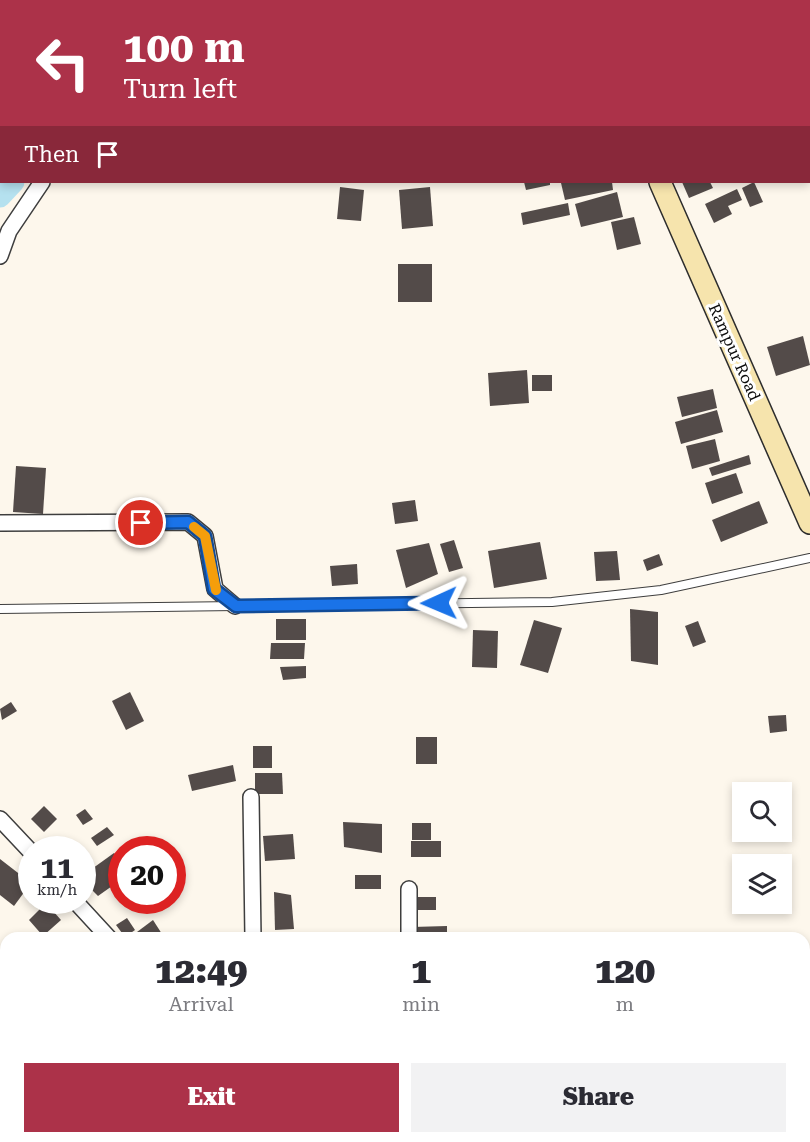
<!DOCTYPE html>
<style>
:root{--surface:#fff;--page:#f2f2f3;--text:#2b2b33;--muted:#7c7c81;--accent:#ac3249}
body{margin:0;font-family:"Roboto Serif",serif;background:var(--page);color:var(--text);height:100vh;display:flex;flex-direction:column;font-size:22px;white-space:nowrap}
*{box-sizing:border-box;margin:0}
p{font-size:20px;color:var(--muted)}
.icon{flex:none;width:33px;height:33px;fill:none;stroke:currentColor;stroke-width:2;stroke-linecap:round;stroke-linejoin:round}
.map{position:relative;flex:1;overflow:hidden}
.panel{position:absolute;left:0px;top:932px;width:810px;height:212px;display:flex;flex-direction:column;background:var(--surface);border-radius:18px 18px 0 0;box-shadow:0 3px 9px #0003}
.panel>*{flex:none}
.hud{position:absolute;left:0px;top:0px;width:810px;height:183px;box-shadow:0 3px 9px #0003;background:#ac3249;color:#fff;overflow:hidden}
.tools{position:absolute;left:732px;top:782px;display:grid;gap:12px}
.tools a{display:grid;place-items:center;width:60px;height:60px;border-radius:0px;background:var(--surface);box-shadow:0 3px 9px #0003;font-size:30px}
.speed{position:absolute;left:18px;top:836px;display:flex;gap:12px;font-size:30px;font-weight:700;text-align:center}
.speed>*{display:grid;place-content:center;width:78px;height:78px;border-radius:50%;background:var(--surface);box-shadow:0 3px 9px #0003;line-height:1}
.speed small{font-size:15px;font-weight:400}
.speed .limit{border:9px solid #d22;background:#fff;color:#111}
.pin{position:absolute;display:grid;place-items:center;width:51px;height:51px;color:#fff;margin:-26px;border:3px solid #fff;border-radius:50%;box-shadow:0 2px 6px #0007}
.me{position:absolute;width:66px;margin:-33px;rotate:269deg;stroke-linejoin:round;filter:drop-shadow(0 0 4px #0008)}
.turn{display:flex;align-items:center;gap:21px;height:126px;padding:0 24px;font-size:27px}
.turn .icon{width:78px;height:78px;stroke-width:2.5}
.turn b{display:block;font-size:42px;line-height:51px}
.then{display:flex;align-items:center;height:57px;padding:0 24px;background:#0003;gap:12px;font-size:22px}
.eta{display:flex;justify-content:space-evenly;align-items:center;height:102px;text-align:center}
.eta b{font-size:36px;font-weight:800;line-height:42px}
.action{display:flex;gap:12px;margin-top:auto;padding:12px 24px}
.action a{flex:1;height:69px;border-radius:0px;background:var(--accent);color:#fff;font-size:24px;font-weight:800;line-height:69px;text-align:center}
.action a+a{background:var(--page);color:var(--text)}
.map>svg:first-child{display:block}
.farmland{fill:#f0e9ce}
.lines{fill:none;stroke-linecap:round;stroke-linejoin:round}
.canal{stroke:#b5e1ef;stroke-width:21}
.building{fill:#534b49}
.lane-casing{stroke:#3e3e3e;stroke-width:10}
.street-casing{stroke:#3e3e3e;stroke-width:18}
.secondary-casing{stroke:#2d2d2d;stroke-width:24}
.lane{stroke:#fff;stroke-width:8}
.street{stroke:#fff;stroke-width:15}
.secondary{stroke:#f6e4ad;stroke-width:21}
.route-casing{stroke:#114b97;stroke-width:15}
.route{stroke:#1a73e8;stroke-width:10}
.slow{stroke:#f59e0b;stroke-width:10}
.labels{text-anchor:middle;stroke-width:6;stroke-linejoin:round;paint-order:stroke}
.street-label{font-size:16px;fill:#0b0b0b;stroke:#fff}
</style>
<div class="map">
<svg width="810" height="1142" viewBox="0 0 810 1142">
<rect width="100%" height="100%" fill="#fdf7ec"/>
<path class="farmland" d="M0 0H151L2 2 0 121Z"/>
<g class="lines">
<g class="canal">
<path d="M225 2 228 0"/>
<path d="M0 197 14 182"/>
</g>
</g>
<g class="building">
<path d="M524 182H550V185L526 190Z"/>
<path d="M567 182H612L613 190 565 200 561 183Z"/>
<path d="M682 182H710L713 188 689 198Z"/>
<path d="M754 182 763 202 750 207 742 188Z"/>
<path d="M340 187 364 190 361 221 337 219Z"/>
<path d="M430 187 433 226 402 229 399 190Z"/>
<path d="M737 189 742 200 728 206 732 214 714 223 705 204Z"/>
<path d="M617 192 623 217 581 227 575 204Z"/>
<path d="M568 203 570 215 523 225 521 213Z"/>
<path d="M634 217 641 244 617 250 611 222Z"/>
<rect x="398" y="264" width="34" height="38"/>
<path d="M803 336 810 365 776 376 767 347Z"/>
<path d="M527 370 529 403 490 406 488 373Z"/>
<rect x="532" y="375" width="20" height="16"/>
<path d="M713 389 717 408 682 417 677 397Z"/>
<path d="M717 410 723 432 681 444 675 422Z"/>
<path d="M715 439 720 461 692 469 686 446Z"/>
<path d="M749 455 751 464 712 476 709 468Z"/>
<path d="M16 466 46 468 43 514 13 512Z"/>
<path d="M736 473 743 493 712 504 705 483Z"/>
<path d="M415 500 418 521 395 524 392 503Z"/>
<path d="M759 501 768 523 721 542 712 520Z"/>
<path d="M454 540 463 568 449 572 440 544Z"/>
<path d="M540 542 547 579 494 588 488 551Z"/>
<path d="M429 543 438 574 406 588 396 550Z"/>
<path d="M617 551 620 580 596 581 594 552Z"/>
<path d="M659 554 663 565 647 571 643 560Z"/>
<path d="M357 564 358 584 332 586 330 566Z"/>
<path d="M630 609 658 612V665L631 661Z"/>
<rect x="276" y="619" width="30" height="21"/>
<path d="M534 620 562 628 548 673 520 665Z"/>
<path d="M698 621 706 642 693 647 685 626Z"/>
<path d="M473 630 498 631 497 668 472 667Z"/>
<path d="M271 643H305L304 659H270Z"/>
<path d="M306 666V678L283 680 280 667Z"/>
<path d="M130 692 144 721 126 730 112 701Z"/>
<path d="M11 702 17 711 2 720 0 709Z"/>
<path d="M786 715 787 731 770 733 768 716Z"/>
<rect x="416" y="737" width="21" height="27"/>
<rect x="253" y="746" width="19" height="22"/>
<path d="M233 765 236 781 192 791 188 775Z"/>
<path d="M255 773H282L283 794H255Z"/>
<path d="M44 806 57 819 44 832 31 819Z"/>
<path d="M85 809 93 819 83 825 76 815Z"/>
<path d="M343 822 382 824V853L344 847Z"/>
<rect x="412" y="823" width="19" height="17"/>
<path d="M107 827 114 835 97 846 91 838Z"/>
<path d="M293 834 295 859 265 861 263 836Z"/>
<rect x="411" y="841" width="30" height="16"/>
<path d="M114 853 122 861V879L98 896 82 880V876Z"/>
<path d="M0 859 31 883 14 906 0 895Z"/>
<rect x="355" y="875" width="26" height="14"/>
<path d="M274 892 291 895 294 929 275 930Z"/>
<rect x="415" y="897" width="21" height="13"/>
<path d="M46 903 61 920 43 936 29 920Z"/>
<path d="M127 918 135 930 125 937 116 925Z"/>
<path d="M153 920 162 934 157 938H129Z"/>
<path d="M447 926V938H413L412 927Z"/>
<rect x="348" y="933" width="38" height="5"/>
<path d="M421 1137H463L466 1138 465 1142H421Z"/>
<path d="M670 1137H694L693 1142H669Z"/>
</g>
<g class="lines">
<defs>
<path id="lane" d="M0 609 552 602 661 590 810 558"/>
<g id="street">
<path d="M682 0 744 2"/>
<path d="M268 2 271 0"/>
<path d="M808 3H810"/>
<path d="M0 256 9 231 42 182"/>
<path d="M0 523 188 522 205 536 215 589 235 606"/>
<path d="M251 797 253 938"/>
<path d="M0 819 32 853"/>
<path d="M74 900 109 938"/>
<path d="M409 938V889"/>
<path d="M296 1137 317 1142"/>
<path d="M745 1137 748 1138"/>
<path d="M159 1142V1137"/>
</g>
<g id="secondary">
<path d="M580 0 581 2"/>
<path d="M660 182 810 523"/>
</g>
</defs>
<use href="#lane" class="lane-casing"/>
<use href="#street" class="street-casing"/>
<use href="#secondary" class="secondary-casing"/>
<use href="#lane" class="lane"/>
<use href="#street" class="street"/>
<use href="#secondary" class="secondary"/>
</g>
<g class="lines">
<defs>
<path id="route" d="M141 523 188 522 205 536 214 589 236 606 439 603"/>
</defs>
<use href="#route" class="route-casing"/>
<use href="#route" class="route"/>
<path class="slow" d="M194 527 205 536 216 590"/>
</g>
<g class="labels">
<g class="street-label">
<text transform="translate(735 352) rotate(66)" y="6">Rampur Road</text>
</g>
</g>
</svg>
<div class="tools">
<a><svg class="icon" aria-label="search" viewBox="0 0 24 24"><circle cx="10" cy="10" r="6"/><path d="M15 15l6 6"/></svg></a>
<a><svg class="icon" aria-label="layers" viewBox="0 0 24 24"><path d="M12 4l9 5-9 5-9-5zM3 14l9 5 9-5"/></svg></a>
</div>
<div class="speed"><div>11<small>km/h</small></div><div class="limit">20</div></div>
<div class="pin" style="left:141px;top:523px;background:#d93025"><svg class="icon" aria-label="arrive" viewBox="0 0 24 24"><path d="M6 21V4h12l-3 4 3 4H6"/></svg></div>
<svg class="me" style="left:439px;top:603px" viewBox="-20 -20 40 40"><path d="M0-17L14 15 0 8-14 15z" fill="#1a73e8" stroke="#fff" stroke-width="4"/></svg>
<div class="hud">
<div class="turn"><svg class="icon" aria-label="left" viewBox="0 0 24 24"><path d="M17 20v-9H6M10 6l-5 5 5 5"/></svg><div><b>100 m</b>Turn left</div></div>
<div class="then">Then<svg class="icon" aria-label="arrive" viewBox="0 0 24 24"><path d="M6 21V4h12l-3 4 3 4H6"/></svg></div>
</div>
<section class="panel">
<div class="eta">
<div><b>12:49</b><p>Arrival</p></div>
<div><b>1</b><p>min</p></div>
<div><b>120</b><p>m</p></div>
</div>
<div class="action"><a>Exit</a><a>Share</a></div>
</section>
</div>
